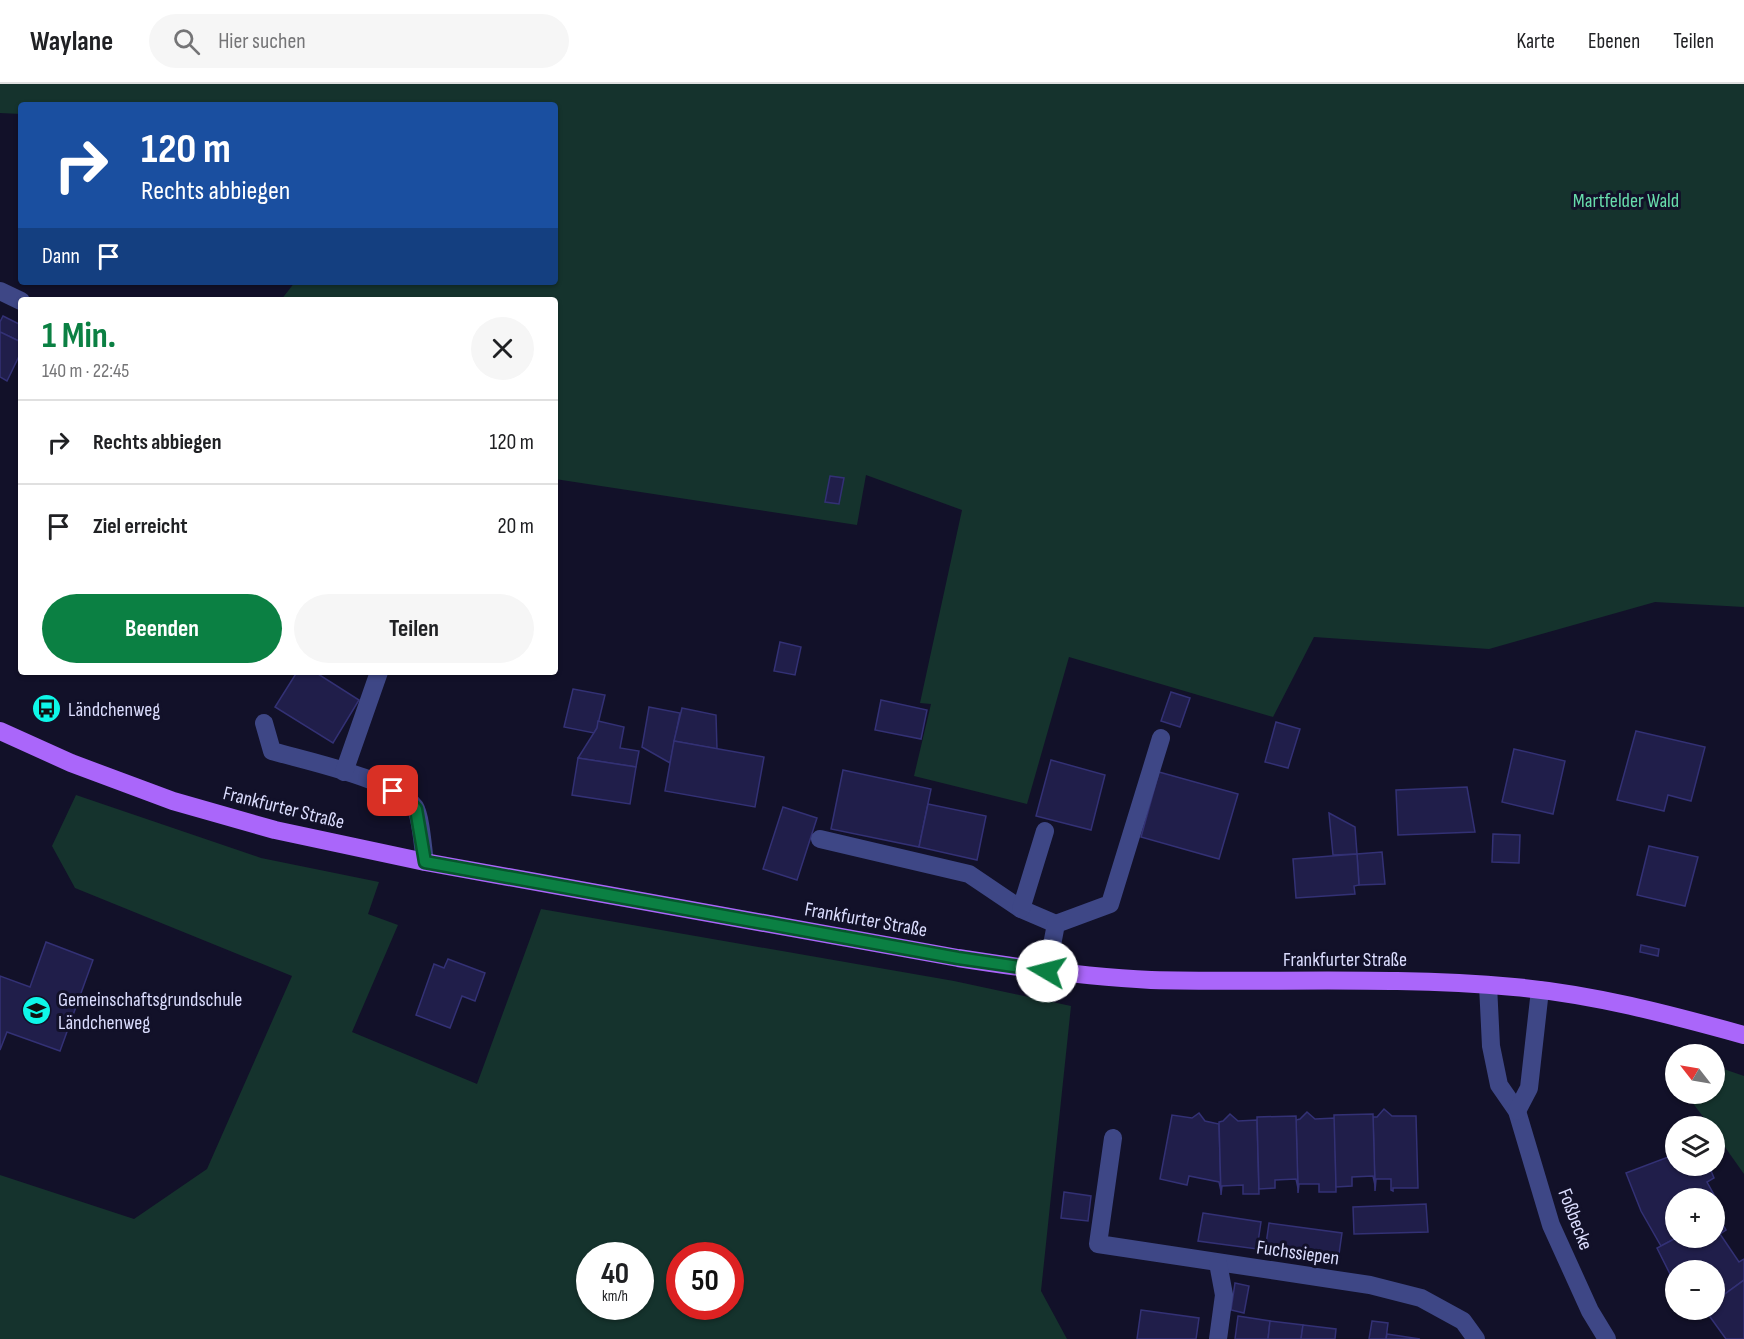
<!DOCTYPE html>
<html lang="de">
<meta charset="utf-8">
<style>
:root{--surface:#fff;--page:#f6f6f6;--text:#202124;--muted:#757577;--line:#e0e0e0;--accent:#0b8043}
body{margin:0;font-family:"Sofia Sans Condensed",sans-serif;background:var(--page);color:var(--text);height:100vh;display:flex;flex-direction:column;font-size:22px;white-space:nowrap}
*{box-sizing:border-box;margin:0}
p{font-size:20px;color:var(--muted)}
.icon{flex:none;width:33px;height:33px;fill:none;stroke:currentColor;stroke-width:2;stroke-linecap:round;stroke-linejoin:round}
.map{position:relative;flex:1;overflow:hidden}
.sheet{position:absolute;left:18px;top:213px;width:540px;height:378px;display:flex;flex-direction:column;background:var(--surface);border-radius:6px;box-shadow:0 2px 4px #0004}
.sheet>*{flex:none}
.guide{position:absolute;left:18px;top:18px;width:540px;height:183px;border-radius:6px;box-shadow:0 2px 4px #0004;background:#1a4fa0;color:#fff;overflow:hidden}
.needle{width:39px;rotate:301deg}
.tools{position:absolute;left:1665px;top:960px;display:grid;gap:12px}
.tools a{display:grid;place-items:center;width:60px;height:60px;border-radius:50%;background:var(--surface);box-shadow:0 2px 4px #0004;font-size:30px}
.speed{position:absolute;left:576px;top:1158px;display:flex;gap:12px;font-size:30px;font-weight:700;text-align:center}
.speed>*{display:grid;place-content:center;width:78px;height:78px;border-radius:50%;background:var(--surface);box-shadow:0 2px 4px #0004;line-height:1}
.speed small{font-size:15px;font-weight:400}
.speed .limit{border:9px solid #d22;background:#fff;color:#111}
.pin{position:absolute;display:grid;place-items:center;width:51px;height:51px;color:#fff;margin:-26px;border-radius:12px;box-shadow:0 3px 9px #0006}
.me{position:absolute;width:66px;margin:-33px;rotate:278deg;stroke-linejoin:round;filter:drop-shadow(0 0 4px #0008)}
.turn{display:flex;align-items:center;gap:21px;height:126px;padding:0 24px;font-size:27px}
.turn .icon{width:78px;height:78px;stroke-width:2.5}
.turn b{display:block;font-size:42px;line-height:51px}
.then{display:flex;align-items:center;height:57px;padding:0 24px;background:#0003;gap:12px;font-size:22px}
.round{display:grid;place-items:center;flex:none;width:63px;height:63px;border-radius:32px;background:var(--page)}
.overview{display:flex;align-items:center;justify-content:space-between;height:102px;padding:0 24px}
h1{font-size:36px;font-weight:700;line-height:45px;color:var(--accent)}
.primary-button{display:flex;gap:12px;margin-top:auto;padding:12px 24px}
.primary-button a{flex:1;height:69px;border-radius:36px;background:var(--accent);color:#fff;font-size:24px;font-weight:700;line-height:69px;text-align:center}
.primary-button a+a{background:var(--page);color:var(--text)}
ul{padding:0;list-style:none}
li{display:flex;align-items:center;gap:18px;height:84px;padding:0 24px;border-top:2px solid var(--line)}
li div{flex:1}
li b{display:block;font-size:22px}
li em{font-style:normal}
header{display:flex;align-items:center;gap:36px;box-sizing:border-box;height:84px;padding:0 30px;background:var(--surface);border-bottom:2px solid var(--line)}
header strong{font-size:28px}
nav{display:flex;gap:33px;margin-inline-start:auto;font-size:21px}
.search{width:420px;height:54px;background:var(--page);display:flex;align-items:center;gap:15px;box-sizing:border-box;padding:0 21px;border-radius:33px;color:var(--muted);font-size:22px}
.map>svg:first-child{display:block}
.green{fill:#15332d;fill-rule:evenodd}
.building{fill:#201e4a;stroke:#333175;stroke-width:1.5}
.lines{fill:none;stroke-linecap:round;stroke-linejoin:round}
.minor{stroke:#3e4786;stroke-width:18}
.major{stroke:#aa66fa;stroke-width:18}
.route-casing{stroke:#07532c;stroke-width:15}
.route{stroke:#0b8043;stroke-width:10}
.labels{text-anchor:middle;stroke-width:6;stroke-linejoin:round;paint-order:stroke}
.park-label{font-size:20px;fill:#68ddac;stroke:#121129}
.poi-label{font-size:20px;fill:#dbddfe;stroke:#121129;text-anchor:start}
.street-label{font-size:20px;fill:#dbddfe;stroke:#121129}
</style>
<header>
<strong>Waylane</strong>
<div class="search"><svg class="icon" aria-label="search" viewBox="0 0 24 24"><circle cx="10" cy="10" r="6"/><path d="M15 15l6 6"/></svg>Hier suchen</div>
<nav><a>Karte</a><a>Ebenen</a><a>Teilen</a></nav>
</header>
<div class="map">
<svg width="1744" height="1255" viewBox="0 0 1744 1255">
<rect width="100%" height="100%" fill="#121129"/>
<g class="green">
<path d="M0 0H1744V523L1655 518 1489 565 1314 553 1273 633 1069 573 1027 720 914 692 931 620 920 619 962 426 866 391 857 441 555 395V216H281L295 198H555V21H21V30L0 29Z"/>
<path d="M76 711 261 774 379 798 368 830 398 841 352 948 477 1000 541 825 954 897 1071 922 1041 1207 1067 1255H0V1091L134 1135 207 1085 292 892 75 804 52 762ZM590 1172H640V1222H590ZM680 1172H730V1222H680Z"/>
<path d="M1715 982 1744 992V1090L1715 1049 1714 1042H1710L1686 1010H1714Z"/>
</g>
<g class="building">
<path d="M3 232 21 241V258L0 248V238Z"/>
<path d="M0 248 21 258V268L7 297 0 293Z"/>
<path d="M830 392 844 394 839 420 825 418Z"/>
<path d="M780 558 801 563 795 591 774 587Z"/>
<path d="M297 588H315L359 616 333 659 275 623Z"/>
<path d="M573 605 605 611 597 644 594 649 564 643Z"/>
<path d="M1171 608 1190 614 1180 643 1161 637Z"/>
<path d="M881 616 927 626 921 655 875 646Z"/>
<path d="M649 623 680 629 670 679 642 663Z"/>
<path d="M682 624 716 631 717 665 674 657Z"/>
<path d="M598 637 624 643 620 664 639 667 636 683 578 674 597 644Z"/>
<path d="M1276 638 1300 645 1288 684 1265 678Z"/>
<path d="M1636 647 1705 663 1691 717 1668 711 1664 727 1617 716Z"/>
<path d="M674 657 764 673 755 723 665 707Z"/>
<path d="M1514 665 1565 677 1553 730 1502 718Z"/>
<path d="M578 674 636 683 630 720 572 711Z"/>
<path d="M1051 676 1105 691 1091 746 1036 732Z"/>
<path d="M843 686 931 705 919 763 831 745Z"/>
<path d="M1159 688 1238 710 1219 775 1141 753Z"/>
<path d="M1467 703 1475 748 1398 751 1396 706Z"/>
<path d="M928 720 986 732 977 776 919 763Z"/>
<path d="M783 723 817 734 797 796 763 785Z"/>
<path d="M1329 729 1355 743 1357 770 1333 771Z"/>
<path d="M1493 750 1520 751 1519 779 1492 778Z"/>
<path d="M1649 762 1698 773 1685 822 1637 811Z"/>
<path d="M1382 768 1385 800 1359 801 1357 770Z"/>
<path d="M1357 770 1359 801 1354 802 1355 810 1296 814 1293 775Z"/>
<path d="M46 858 93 876 60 967 7 948 0 966V892L30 903Z"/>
<path d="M1641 861 1659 865 1658 872 1640 868Z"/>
<path d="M448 875 485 889 475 917 462 912 450 944 416 931 434 880 444 884Z"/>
<path d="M1384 1025 1392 1032H1416L1418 1104H1393V1107L1391 1106V1095H1376L1375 1107 1373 1033H1377Z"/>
<path d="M1307 1028 1315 1035 1335 1034 1336 1108H1319V1100H1299L1298 1109 1296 1036 1300 1035Z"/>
<path d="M1199 1029 1205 1037 1219 1040 1221 1107 1219 1098 1189 1092 1187 1101 1160 1095 1172 1031 1192 1034Z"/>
<path d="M1230 1030 1238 1037 1257 1036 1259 1110H1243V1101L1222 1102 1221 1111 1219 1038 1223 1037Z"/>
<path d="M1373 1030 1375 1101 1373 1092 1352 1093V1102L1336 1103 1334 1031Z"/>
<path d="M1296 1032 1298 1104 1296 1095 1275 1096V1104L1259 1105 1257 1033Z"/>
<path d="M1676 1070V1082H1709L1714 1094 1707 1098 1723 1127 1714 1132V1114H1676V1154L1661 1162 1641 1127 1626 1089Z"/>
<path d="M1064 1108 1091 1112 1088 1137 1061 1134Z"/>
<path d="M1426 1120 1428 1148 1354 1150 1353 1123Z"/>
<path d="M1203 1129 1261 1138 1257 1165 1198 1157Z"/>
<path d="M1717 1130 1726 1146 1720 1150 1739 1178 1744 1175V1196L1714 1218V1186H1676V1202L1657 1164 1676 1154H1714V1132Z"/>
<path d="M1269 1139 1342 1149 1338 1177 1265 1167Z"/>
<path d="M1744 1196V1255H1726L1705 1226H1714V1218Z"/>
<path d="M1235 1199 1249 1202 1244 1229 1231 1226Z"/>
<path d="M1141 1226 1199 1234 1196 1255H1137Z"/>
<path d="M1238 1232 1270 1237 1268 1255H1235Z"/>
<path d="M1270 1237 1303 1241 1301 1255H1268Z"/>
<path d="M1372 1237 1388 1239 1386 1255H1369Z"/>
<path d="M1303 1241 1336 1245 1335 1255H1301Z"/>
<path d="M1387 1250 1420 1255H1386Z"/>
</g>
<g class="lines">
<g class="minor">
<path d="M0 207 21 217"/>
<path d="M264 639 272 667C306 677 394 695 415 723 421 733 423 765 425 778"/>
<path d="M344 688 379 588"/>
<path d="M820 755 969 790 1021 825 1056 840"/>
<path d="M1021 825 1045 747"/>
<path d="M1047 887 1056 840 1110 820 1161 654"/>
<path d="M1488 901 1491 962 1499 1001 1517 1027 1551 1141 1590 1227 1607 1255"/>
<path d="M1517 1027 1529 1004 1540 906"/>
<path d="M1113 1054 1098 1160 1370 1201 1421 1214 1463 1237 1476 1255"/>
<path d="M1218 1179 1224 1211 1218 1255"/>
</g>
<path class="major" d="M0 647 71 679 173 717 275 746 425 778 958 874C1022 884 1087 893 1151 896 1272 899 1393 892 1514 903 1593 910 1668 930 1744 951"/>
</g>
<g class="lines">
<defs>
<path id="route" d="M393 707 406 714 416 725 425 778 958 874 1047 887"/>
</defs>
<use href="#route" class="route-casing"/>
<use href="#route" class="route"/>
</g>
<defs>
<symbol id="bus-disc" viewBox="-11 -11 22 22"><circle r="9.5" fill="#0ef7e8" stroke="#121129"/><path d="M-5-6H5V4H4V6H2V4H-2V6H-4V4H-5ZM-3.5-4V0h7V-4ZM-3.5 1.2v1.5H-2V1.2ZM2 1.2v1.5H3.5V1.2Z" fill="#111"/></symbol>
<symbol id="school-disc" viewBox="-11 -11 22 22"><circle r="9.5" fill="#0ef7e8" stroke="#121129"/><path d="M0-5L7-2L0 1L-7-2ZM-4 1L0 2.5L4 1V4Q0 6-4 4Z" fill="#111"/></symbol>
</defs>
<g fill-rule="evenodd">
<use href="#bus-disc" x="30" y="608" width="33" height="33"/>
<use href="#school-disc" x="20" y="910" width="33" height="33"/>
</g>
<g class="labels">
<g class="park-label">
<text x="1626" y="123">Martfelder Wald</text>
</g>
<g class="poi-label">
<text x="68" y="632">Ländchenweg</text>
<text x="58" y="922">Gemeinschaftsgrundschule<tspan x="58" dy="23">Ländchenweg</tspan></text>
</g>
<g class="street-label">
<text transform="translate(284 723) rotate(14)" y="7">Frankfurter Straße</text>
<text transform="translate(866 835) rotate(10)" y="7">Frankfurter Straße</text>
<text x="1345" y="882">Frankfurter Straße</text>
<text transform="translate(1576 1135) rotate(69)" y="7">Foßbecke</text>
<text transform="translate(1298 1168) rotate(8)" y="7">Fuchssiepen</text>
</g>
</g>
</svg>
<div class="tools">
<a><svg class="needle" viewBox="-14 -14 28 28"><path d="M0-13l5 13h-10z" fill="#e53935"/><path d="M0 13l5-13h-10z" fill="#757577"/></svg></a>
<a><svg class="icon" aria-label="layers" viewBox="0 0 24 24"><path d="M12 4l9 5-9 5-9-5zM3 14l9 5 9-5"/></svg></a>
<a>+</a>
<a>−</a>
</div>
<div class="speed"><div>40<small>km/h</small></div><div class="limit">50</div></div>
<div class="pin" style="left:393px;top:707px;background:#d93025"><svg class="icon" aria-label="arrive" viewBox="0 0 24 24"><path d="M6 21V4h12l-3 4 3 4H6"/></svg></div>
<svg class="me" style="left:1047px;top:887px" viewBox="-20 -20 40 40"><circle r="19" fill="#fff"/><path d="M0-13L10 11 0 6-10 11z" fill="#0b8043"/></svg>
<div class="guide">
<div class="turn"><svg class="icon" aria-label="right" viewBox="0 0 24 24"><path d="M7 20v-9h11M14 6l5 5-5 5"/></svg><div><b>120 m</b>Rechts abbiegen</div></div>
<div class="then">Dann<svg class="icon" aria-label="arrive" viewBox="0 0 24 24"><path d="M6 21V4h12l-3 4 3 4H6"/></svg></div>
</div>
<section class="sheet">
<div class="overview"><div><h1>1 Min.</h1><p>140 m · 22:45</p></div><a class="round"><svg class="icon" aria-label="close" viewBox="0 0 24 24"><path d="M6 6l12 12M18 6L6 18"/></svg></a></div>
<ul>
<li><svg class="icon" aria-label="right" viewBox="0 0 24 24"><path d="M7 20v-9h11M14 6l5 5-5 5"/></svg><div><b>Rechts abbiegen</b></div><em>120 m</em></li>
<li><svg class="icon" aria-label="arrive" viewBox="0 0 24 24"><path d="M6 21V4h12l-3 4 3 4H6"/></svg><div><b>Ziel erreicht</b></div><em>20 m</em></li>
</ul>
<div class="primary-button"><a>Beenden</a><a>Teilen</a></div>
</section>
</div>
